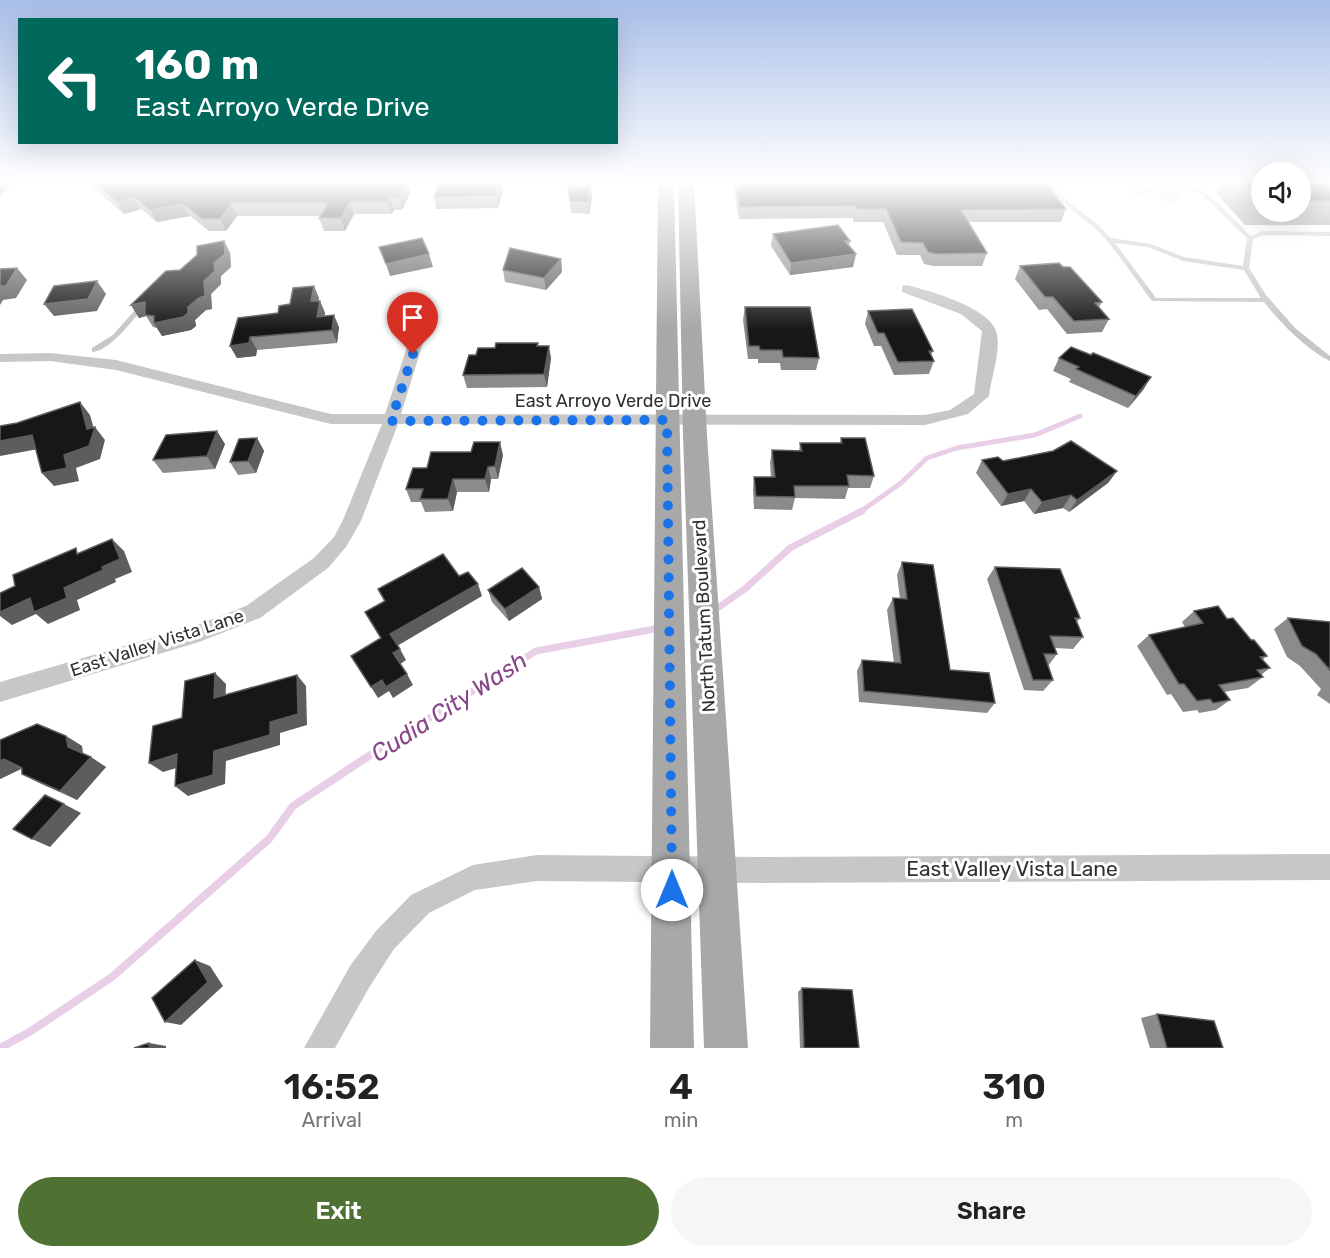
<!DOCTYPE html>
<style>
:root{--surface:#fff;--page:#f6f6f6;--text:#222;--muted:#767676;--accent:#4f7133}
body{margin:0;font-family:Rubik,sans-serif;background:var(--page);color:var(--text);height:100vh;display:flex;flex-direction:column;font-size:22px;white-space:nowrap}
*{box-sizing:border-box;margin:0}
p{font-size:20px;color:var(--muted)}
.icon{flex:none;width:33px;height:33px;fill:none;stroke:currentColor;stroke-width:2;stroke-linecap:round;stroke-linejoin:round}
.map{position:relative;height:1048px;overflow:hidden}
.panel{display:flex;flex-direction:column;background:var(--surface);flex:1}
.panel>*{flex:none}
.banner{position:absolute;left:18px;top:18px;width:600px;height:126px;border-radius:0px;box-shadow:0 6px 24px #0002;background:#00695c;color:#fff;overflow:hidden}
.fabs{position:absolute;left:1251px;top:162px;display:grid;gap:12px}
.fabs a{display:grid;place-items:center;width:60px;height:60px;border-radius:50%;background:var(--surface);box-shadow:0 6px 24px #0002;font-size:30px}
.pin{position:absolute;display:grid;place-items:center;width:51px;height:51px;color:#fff;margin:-62px -26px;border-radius:50% 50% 50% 0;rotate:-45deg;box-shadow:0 0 6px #0007}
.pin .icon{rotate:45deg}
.me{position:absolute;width:66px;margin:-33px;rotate:0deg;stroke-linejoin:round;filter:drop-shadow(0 0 4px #0008)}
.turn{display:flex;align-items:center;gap:21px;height:126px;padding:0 18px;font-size:27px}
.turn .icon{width:78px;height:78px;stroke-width:2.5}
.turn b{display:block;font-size:42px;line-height:51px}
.eta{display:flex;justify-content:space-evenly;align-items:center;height:102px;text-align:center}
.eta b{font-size:36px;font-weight:600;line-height:42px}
.button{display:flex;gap:12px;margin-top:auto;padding:12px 18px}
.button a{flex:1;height:69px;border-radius:36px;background:var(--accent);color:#fff;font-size:24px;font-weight:600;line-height:69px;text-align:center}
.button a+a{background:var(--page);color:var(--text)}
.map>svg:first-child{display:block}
.water{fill:#e9cee8}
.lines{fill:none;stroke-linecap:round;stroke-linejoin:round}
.stream-far2{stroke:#e9cee8;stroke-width:5}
.stream-far1{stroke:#e9cee8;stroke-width:7}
.stream{stroke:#e9cee8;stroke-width:8}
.service{fill:#c7c7c7;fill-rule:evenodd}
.minor{fill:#c7c7c7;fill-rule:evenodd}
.primary{fill:#a8a8a8;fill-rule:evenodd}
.wall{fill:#8b8b8b}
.shaded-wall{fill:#5d5d5d}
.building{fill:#171717;stroke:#5d5d5d;stroke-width:1.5}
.route{stroke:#1a73e8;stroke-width:10;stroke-dasharray:0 18}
.labels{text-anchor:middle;stroke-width:6;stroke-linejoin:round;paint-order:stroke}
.street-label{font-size:18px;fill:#303030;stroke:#fff}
.near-street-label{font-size:21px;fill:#303030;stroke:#fff}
.near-water-label{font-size:24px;font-style:italic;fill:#894789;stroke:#fff}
</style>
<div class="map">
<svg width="1330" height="1048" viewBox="0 0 1330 1048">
<rect width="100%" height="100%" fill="#fff"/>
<path class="water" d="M1149 183 1169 184 1182 197H1173L1177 201 1166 202 1157 192H1144L1147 197H1136L1125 184 1153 188Z"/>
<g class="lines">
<path class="stream-far2" d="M860 512 901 483 927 458 957 448 1035 435 1080 416"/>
<g class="stream-far1">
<path d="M712 612 746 588 790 548 862 511"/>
<path d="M382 748 536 651 660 628"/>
</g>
<path class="stream" d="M0 1048 31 1031 112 977 269 839 293 806 384 746"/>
<g class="service">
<path d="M1047 183H1053L1065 199 1096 223 1111 238 1151 244 1184 257 1243 266 1247 238 1200 193 1175 183C1206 183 1229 215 1251 236L1262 231 1330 232V236L1263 235 1253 239 1249 268 1266 295 1295 328 1330 356V361C1308 351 1279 322 1264 302L1152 301C1135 279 1120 255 1101 234 1084 216 1059 206 1047 183ZM1115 243 1148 247 1183 261 1244 270 1261 298H1156Z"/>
<path d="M143 302 145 303V305C135 318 109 352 92 352V348L113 335 141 303Z"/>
</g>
<g class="minor">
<path d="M907 285C930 291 988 307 996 331 1002 349 991 378 989 396L968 414 925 425 398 424 361 521 346 547 328 568 260 618 199 642 0 702V682L197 625 246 606 314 558 334 537 343 520 382 424H331L116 370 50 361 0 362V354L50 353 116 360 331 414H385L416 320 423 316 430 320 401 414 925 415 950 410 974 394 982 331 961 314 902 292V286Z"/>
<path d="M1330 854V880L761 883 537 881 475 890 429 913 394 949 370 986 335 1048H304L350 966 376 931 411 895 473 865 537 855 761 857Z"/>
</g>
<g class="primary">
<path d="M658 183H674L694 1048H650Z"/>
<path d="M678 183H694L707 435 748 1048H704L683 435Z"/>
</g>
</g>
<g class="wall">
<path d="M408 183 410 193 402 210H394L392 214H354L345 231H324L319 218 321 216H237L226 231H209L190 216 157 222 141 209 124 214 89 184Z"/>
<path d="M733 183H1046L1066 209 1061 222H968L987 253 982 266H933L924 264 920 255H897L883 222H853V218L739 219Z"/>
<path d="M1223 183H1262V212H1300V183L1330 185V225H1245L1217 194Z"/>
<path d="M568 185 591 186 592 198 589 214 571 213Z"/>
<path d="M503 191 498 208 436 209 434 197Z"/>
<path d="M773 234 850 241 849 246 856 254 853 267 790 275 771 246Z"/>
<path d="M224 241 230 253 231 267 221 276V284L211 294 212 309 206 310 195 320 196 326 191 330 162 336 157 328 153 327 146 316 139 318 131 305 180 270Z"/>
<path d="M561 259 562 272 546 290 505 282 503 270Z"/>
<path d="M1020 266 1102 302 1099 307 1109 319 1102 332 1067 334 1047 309 1039 310 1015 279Z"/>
<path d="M319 298V301H320L325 313V316L339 327 337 343 257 350 256 356 237 358 230 346 290 304Z"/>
<path d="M745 307 819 358 816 370H781L780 363H758V359H748L743 320Z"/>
<path d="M868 311 933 351 931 355 934 361 929 374 894 375 881 346H874L865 324Z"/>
<path d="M538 343V346L551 358 547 387 467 388 463 375 476 355 495 348Z"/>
<path d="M1091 355 1151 377 1143 390 1128 408 1069 382 1071 379 1053 371 1059 358Z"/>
<path d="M257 438 264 451 256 473 238 475 230 462Z"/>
<path d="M841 438 874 476 870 488H848L845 499 795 498 792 510 754 509 753 490 754 477H771L770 463 772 450 799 451 800 443H840Z"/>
<path d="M225 444 215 469 163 473 153 460Z"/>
<path d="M503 455 498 479H491L489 492H457L453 511 425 512 421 502H411L406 489 427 468Z"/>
<path d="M982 460 1003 461 1117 471 1108 483 1069 512 1063 508 1034 514 1024 501 1001 506 976 473Z"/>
<path d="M902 562 950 670 995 703 987 713 859 702 857 671 862 660 894 663 887 610 893 598 900 599 897 575Z"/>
<path d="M995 567 1080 618 1077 622 1083 637 1073 649 1055 648 1057 654 1048 666 1053 680 1043 691 1024 690 987 579Z"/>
<path d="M539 587 542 599 509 621 492 602 488 590Z"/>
<path d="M1194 611 1227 619 1267 656 1262 660 1270 668 1261 675 1263 677 1248 688 1224 692 1230 700 1216 710 1199 713 1197 710 1183 712 1171 694 1167 695 1137 646 1149 635 1185 627 1182 622Z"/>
<path d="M1288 618 1330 622V704L1317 695 1321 689 1300 666 1287 657 1274 629Z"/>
<path d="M66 736 82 746 83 754 106 767 77 800 39 783 22 774 21 769 0 779V740Z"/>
<path d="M802 988 859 1048H800L798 992Z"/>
<path d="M1157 1014 1223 1048H1150L1141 1018Z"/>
</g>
<g class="shaded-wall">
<path d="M0 183H10L11 185 0 196Z"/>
<path d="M406 183H408L410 193 402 210 399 198Z"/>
<path d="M499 183H501L503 191 498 208 496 196Z"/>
<path d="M591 186 592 198 589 214 588 202Z"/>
<path d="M134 197 141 209 124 214 117 202Z"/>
<path d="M390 198 394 210 392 214 388 202Z"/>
<path d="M350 202 354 214 345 231 341 218Z"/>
<path d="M232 203 237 216 226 231 220 219Z"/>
<path d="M183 204 190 216 157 222 150 210Z"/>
<path d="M224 241 230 253 231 267 221 276V284L211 294 212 309 206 310 195 320 196 326 191 330 162 336 154 323 188 307 214 263Z"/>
<path d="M429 254 433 267 390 276 386 264Z"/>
<path d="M856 254 853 267 790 275 791 263Z"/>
<path d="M561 259 562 272 546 290 544 278Z"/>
<path d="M17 268 27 280 16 298 3 300 0 305V286Z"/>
<path d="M97 281 106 294 97 311 54 316 44 304Z"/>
<path d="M314 286 319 298 316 314 311 301Z"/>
<path d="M320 301 325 313 322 329 317 317Z"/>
<path d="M145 302V315L146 316 139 318 131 305Z"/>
<path d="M334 315 339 327 337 343 332 330Z"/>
<path d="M250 337 257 350 256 356 237 358 230 346Z"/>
<path d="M549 346 551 358 547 387 544 374Z"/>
<path d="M1151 377 1143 390 1128 408 1136 396Z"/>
<path d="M80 402 90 415 94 429 95 427 105 440 100 459 76 468 79 481 54 486 42 473 64 455 87 429Z"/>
<path d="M217 431 225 444 215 469 207 456Z"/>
<path d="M32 435 44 448 0 456V441Z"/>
<path d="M257 438 264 451 256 473 248 461Z"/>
<path d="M500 442 503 455 498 479 495 466Z"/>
<path d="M488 467 491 479 489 492 485 479Z"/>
<path d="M1117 471 1108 483 1069 512 1077 500Z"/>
<path d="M453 479 457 492 453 511 448 499Z"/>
<path d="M1031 489 1024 501 1001 506 1008 494Z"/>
<path d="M1071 495 1063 508 1034 514 1042 502Z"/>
<path d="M112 539 124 551 132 572 115 579 116 582 77 600 80 610 48 624 36 614 12 625 0 616V612L30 598 64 588 102 567Z"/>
<path d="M478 584 482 596 397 646 390 634Z"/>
<path d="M539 587 542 599 509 621 505 609Z"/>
<path d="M400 649 406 660 399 665 393 653Z"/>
<path d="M215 673 226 684 225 709 214 698Z"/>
<path d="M407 674 413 685 393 698 389 691 378 698 371 687 382 680Z"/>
<path d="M297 675 306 686 307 725 280 733V745L226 761 225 784 188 796 175 786Z"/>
<path d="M66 736 82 746 83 757 68 747Z"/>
<path d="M177 754 190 764 163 772 149 763Z"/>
<path d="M91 757 106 767 77 800 60 791Z"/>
<path d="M4 759 21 769 0 779V761Z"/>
<path d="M64 804 81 813 50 847 32 839Z"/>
<path d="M195 960 210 966 223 986 181 1025 165 1022Z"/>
<path d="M149 1043 166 1046V1048H149Z"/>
</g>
<g class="building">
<path d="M95 183H406L399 198H390L388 202H350L341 218H319L328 203H232L220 219H202L183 204 150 210 134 197 117 202Z"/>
<path d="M439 183H499L496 196 434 197Z"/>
<path d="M736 183H1046L1066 209 961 210 987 253 937 254 928 252 923 243 901 242 886 209H856V206L740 207Z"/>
<path d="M1243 183H1262V201H1261Z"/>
<path d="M1300 183H1328L1330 185V201H1300Z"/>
<path d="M568 185 591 186 588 202 570 201Z"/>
<path d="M838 225 850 241H845L856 254 791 263 773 234Z"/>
<path d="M422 238 429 254 386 264 379 247Z"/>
<path d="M224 241 225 254 214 263 215 271 204 281 205 296 199 298 188 307V313L183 317 154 323V316L145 315V302L131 305 166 271 180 270 197 255V246Z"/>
<path d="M510 248 561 259 544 278 503 270Z"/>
<path d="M1059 263 1063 267H1070L1102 302 1095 303 1109 319 1074 321 1053 297H1045L1020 266Z"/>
<path d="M17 268 6 286H0V269Z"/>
<path d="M97 281 88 299 44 304 54 286Z"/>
<path d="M314 286 311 301H320L317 317 334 315 332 330 250 337 249 343 230 346 238 318 278 313 279 306 290 304 293 288Z"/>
<path d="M745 307H810L819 358 783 357 782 350H760L759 346H749Z"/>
<path d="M912 309 933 351H929L934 361 898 362 884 333H878L868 311Z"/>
<path d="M496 343H538L537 346H549L544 374 463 375 469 355H476L478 348H495Z"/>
<path d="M1071 347 1091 355 1093 353 1151 377 1136 396 1076 369 1079 367 1059 358Z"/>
<path d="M80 402 87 429 95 427 89 446 64 455 67 468 42 473 32 435 0 441V426L17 423Z"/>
<path d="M217 431 207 456 153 460 166 435Z"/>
<path d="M257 438 248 461 230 462 239 439Z"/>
<path d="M841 438H865L874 476 847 475 849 486H794L795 497 756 496 754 477H775L772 450 802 451 800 443H842Z"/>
<path d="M1071 441 1117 471 1077 500 1071 495 1042 502 1031 489 1008 494 982 460 998 457 1003 461 1053 451Z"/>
<path d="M474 442H500L495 466 488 467 485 479H453L448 499H420L423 489H406L413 468H427L431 452H471Z"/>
<path d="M112 539 120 559 102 567 103 570 64 588 67 598 34 612 30 598 0 612V593L15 586 13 575 76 548 77 554Z"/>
<path d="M443 554 459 576 468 572 478 584 390 634 400 649 393 653 407 674 386 687 382 680 371 687 351 656 381 638 365 612 385 601 378 589Z"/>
<path d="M902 562 933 565 950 670 989 673 995 703 864 691 862 660 901 663 893 598 907 599Z"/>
<path d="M995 567 1060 569 1080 618H1075L1083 637 1050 636 1057 654H1044L1053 680H1033Z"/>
<path d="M522 568 539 587 505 609 488 590Z"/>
<path d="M1218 606 1227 619 1233 618 1251 640H1254L1267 656 1260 657 1270 668 1257 670 1263 677 1219 685 1230 700 1213 703 1210 699 1197 701 1184 684H1179L1149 635 1203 623 1194 611Z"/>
<path d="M1288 618 1330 622V670L1316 654 1302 646Z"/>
<path d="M215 673 214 698 297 675 298 714 270 722V735L214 751 213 775 175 786 177 754 149 763 153 726 182 718 185 681Z"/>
<path d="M37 724 66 736 68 747 91 757 60 791 22 774V768L4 759 0 761V740Z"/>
<path d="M45 795 64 804 32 839 13 829Z"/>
<path d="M195 960 208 982 165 1022 152 998Z"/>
<path d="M802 988 852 990 859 1048H804Z"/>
<path d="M1157 1014 1214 1021 1223 1048H1167Z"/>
<path d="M149 1043V1048H134Z"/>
</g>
<linearGradient id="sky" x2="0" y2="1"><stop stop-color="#a8bee8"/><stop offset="0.55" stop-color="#fff"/><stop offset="1" stop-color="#fff" stop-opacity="0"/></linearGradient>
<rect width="1330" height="330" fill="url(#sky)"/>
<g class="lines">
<path class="route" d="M413 354 391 421 667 420 672 890"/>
</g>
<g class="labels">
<g class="street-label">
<text x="613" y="407">East Arroyo Verde Drive</text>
<text transform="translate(704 616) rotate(-93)" y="6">North Tatum Boulevard</text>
<text transform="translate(157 643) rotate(-18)" y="6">East Valley Vista Lane</text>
</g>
<g class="near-street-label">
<text x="1012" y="876">East Valley Vista Lane</text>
</g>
<g class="near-water-label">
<text transform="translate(449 707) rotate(-33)" y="8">Cudia City Wash</text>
</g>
</g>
</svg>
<div class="fabs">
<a><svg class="icon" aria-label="sound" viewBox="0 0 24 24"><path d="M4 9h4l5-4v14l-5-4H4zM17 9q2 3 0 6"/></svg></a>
</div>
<div class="pin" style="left:413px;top:354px;background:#d93025"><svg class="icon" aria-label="arrive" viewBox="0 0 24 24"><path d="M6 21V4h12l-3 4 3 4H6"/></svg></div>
<svg class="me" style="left:672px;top:890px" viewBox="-20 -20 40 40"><circle r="19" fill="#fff"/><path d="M0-13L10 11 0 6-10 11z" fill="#1a73e8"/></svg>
<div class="banner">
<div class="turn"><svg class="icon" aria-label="left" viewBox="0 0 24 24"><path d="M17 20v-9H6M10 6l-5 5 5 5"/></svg><div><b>160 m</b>East Arroyo Verde Drive</div></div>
</div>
</div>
<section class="panel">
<div class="eta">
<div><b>16:52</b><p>Arrival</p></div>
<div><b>4</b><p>min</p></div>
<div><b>310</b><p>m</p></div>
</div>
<div class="button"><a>Exit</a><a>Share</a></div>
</section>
